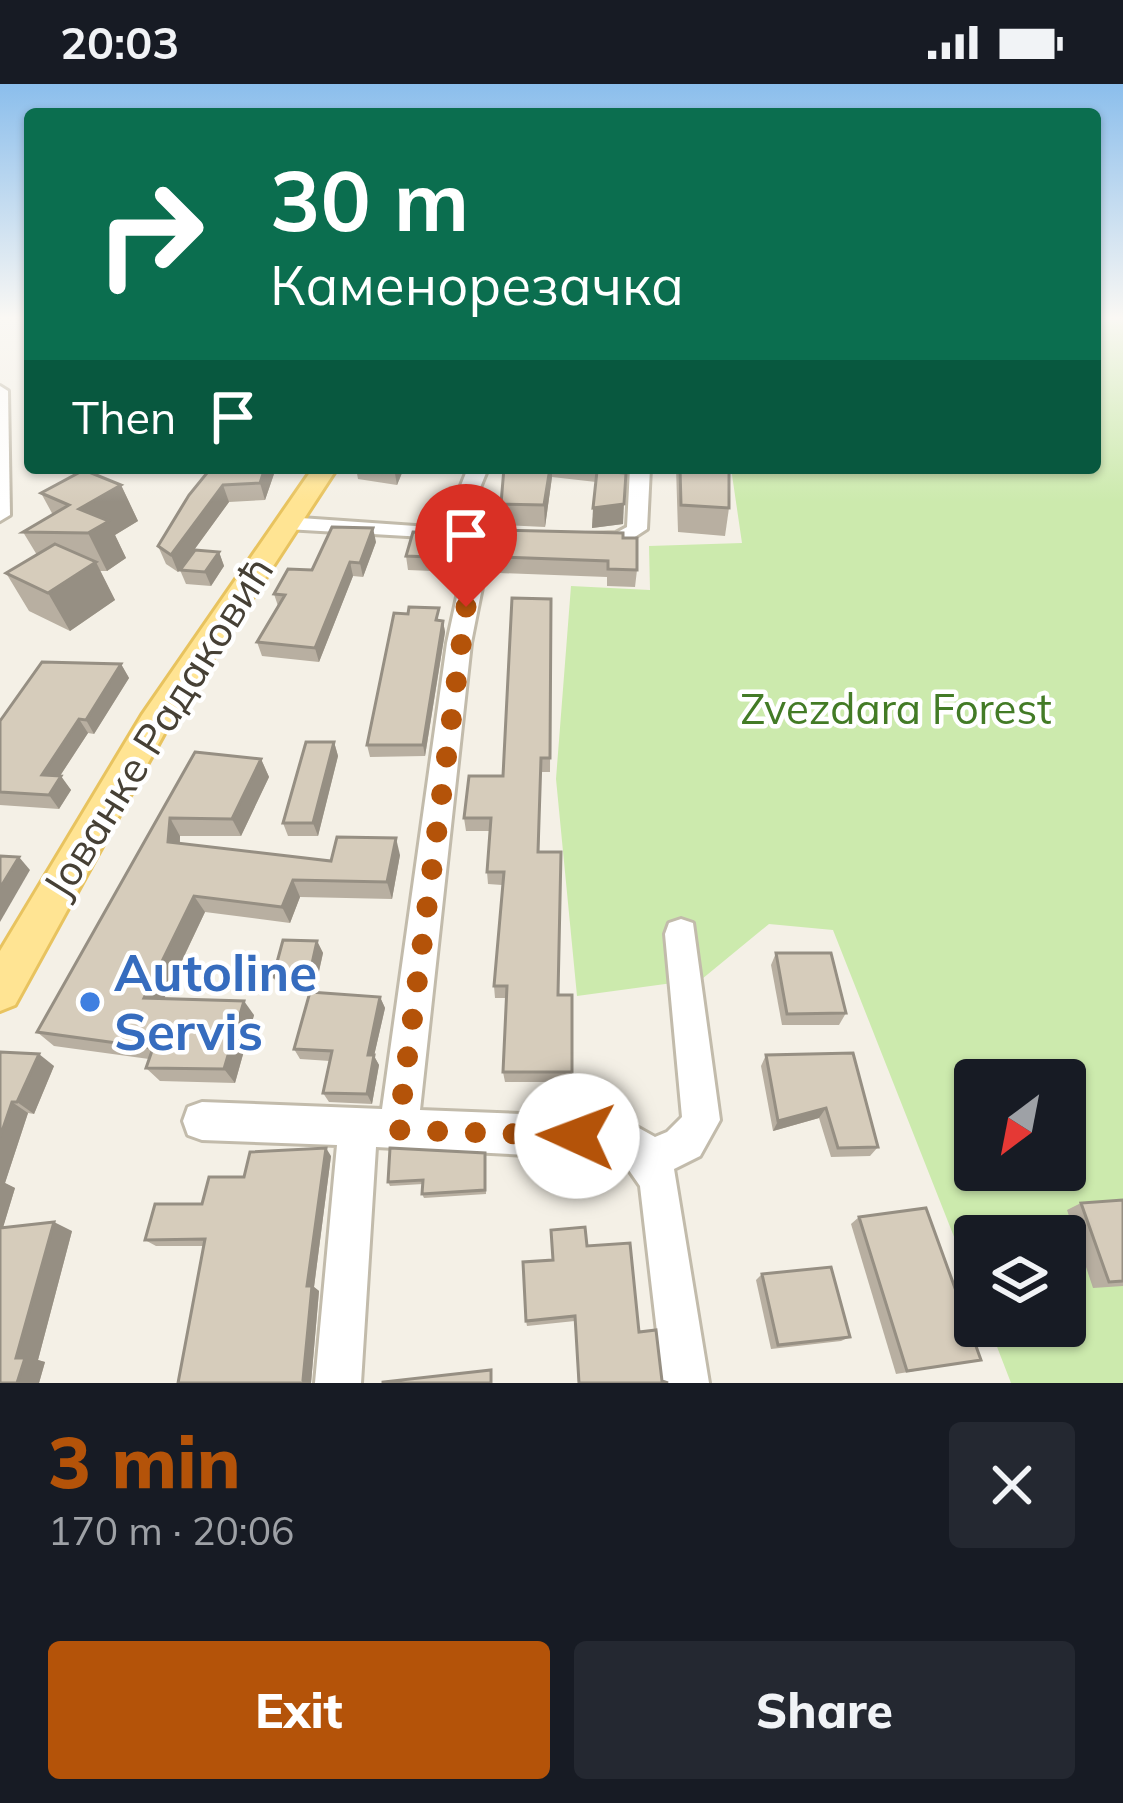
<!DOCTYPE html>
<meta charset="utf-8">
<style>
:root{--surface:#171b24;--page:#242831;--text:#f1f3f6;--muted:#9ea1a6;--accent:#b45309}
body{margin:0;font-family:Mulish,sans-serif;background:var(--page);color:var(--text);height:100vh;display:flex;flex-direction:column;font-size:45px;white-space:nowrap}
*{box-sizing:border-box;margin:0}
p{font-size:39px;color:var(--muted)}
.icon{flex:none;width:66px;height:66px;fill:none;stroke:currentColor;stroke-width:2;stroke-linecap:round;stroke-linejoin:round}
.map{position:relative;height:1299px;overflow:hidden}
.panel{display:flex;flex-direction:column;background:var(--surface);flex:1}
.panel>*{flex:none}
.top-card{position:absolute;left:24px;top:24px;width:1077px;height:366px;border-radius:12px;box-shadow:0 3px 9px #0004;background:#0b6e4f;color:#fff;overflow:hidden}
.needle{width:78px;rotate:212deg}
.tools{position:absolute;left:954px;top:975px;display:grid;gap:24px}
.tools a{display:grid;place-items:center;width:132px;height:132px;border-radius:12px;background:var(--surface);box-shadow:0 3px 9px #0004;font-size:60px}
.pin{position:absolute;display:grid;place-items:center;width:102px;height:102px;color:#fff;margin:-123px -51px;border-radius:50% 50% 50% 0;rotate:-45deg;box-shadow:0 0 12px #0007}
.pin .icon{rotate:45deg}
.me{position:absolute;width:132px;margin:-66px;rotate:272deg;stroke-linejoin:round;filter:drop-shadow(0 0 9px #0008)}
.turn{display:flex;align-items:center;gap:42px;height:252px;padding:0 48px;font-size:54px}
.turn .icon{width:156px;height:156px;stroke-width:2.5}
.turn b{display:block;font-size:84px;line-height:102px}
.then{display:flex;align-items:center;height:114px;padding:0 48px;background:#0003;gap:24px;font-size:45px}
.round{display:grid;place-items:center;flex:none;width:126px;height:126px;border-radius:12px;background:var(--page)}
.head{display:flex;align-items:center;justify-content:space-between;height:204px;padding:0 48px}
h1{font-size:72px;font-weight:800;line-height:90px;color:var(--accent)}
.primary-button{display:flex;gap:24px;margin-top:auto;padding:24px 48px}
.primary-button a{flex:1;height:138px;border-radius:12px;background:var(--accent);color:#fff;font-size:48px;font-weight:800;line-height:138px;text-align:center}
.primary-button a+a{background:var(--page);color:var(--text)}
.status{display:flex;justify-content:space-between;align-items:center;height:84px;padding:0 60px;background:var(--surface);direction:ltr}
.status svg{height:33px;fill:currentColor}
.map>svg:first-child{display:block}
.green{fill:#cceaad;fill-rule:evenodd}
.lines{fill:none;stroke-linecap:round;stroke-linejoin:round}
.minor-casing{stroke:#c2bbab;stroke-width:6}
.major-casing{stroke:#e8c35f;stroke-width:6}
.minor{fill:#fff;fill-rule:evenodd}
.major{fill:#ffe493;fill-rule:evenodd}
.wall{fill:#b8afa1}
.shaded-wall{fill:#968f83}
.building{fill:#d6ccbb;stroke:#968f83;stroke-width:3}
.route{stroke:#b45309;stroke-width:21;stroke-dasharray:0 37.8}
.shop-dot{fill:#3f7fe0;stroke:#fff;stroke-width:4.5}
.labels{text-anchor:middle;stroke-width:9;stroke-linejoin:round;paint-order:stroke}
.park-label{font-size:42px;fill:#437b26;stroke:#fff}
.street-label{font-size:42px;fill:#464035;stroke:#fff}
.near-shop-label{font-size:51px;font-weight:bold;fill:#366cbe;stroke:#fff;text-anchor:start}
</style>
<div class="status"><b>20:03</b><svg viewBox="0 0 49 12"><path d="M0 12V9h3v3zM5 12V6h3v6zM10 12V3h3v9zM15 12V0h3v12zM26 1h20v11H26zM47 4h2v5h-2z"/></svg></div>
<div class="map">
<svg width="1123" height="1299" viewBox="0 0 1123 1299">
<rect width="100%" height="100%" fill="#f4f0e6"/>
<path class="green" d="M1095 236H1123V1299H1011L989 1242H1065V1152H975V1206L833 846 769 840 702 895 577 912 556 695 571 502 650 506 649 462 742 459 731 384H1095ZM975 996H1065V1086H975Z"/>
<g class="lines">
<defs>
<g id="minor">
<path d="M0 302 8 307 10 431 0 437Z"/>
<path d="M468 384H488L459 455 286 445 276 439 286 433 444 444Z"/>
<path d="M630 384H650L647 445 621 462 585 460V450L616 449 627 443Z"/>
<path d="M481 447 492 453 471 559 420 1026 621 1034 655 1053 667 1048 682 1033 665 850 669 839 681 835 693 839 720 1036 700 1072 674 1085 709 1299H663L640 1102 622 1076 376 1063 361 1299H315L337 1061 202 1056 188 1051 183 1037 188 1023 202 1018 382 1025 447 559 470 453Z"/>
</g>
<path id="major" d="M313 384H337L165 648 15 921 0 927V867L142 631Z"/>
</defs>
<use href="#minor" class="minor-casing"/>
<use href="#major" class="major-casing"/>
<use href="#minor" class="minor"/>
<use href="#major" class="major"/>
</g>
<g class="wall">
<path d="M200 384H276L265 416 229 418 178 488 166 480 158 462 211 384Z"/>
<path d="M356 384H404L397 401 358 395Z"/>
<path d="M504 384H607L606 388 623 440 592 444 596 398 552 393 545 443 502 441 501 420Z"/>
<path d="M676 384H729V424L725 452 678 448Z"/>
<path d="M121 401 138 437 115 451 126 474 107 487H100L115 516 70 547 29 527 6 489 37 471 23 448 53 431 41 409Z"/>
<path d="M623 454 637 486 635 503 607 502V493L499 489 498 473Z"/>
<path d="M376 458 363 493 353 492 319 578 262 572 257 558 278 522 274 510 312 486Z"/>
<path d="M462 463 456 488 408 486 406 472Z"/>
<path d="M219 468 224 482 211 502 186 500 180 486Z"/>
<path d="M551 515 550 688H541L539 768 558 911H572V998H505L503 988 506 914H495L494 902 502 801 488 800 487 788 490 747H466L464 734 503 692Z"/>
<path d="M440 537H443L445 548 425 672 370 673 367 661Z"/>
<path d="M121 580 129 594 94 650 88 649 60 692 71 706 59 725 0 721V637Z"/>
<path d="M334 658 338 672 318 752H288L283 739Z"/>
<path d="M195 668 261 675 269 693 241 752H180V760L331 777 400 771 392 815 300 813 290 839 205 828 164 915 254 931 235 999 160 997 146 984 149 975 54 962 37 948Z"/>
<path d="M317 857 323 869 315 905 280 904 273 893Z"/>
<path d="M776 869 846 929 839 941H782L771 881Z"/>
<path d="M380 913 385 924 374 972 379 981 372 1020 329 1018 323 1009 330 977 300 975 294 965Z"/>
<path d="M0 968 54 982 34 1030 28 1029 5 1099 15 1104 3 1143 72 1147 38 1276 45 1278 39 1299H0Z"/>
<path d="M766 971 878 1063 870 1072 831 1073 819 1034 773 1047 761 982Z"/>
<path d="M554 1068 594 1081 593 1089 554 1090Z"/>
<path d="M485 1069 486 1110 424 1114 422 1110 423 1100 390 1102 388 1098Z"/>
<path d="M331 1072 314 1203 319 1207 311 1299H178L204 1162H156L145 1156 244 1093Z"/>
<path d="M1123 1116V1202L1093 1204 1067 1126 1081 1119Z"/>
<path d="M859 1133 981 1276 896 1290 851 1140Z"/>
<path d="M587 1162 639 1248 662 1297 578 1299 575 1237 527 1242 526 1237 553 1176Z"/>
<path d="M762 1190 850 1253 841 1257 771 1265 756 1196Z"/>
</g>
<g class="shaded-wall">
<path d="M265 384H276L265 416 260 399Z"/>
<path d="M394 384H404L397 401Z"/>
<path d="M550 384H552V393L545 443 544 421Z"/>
<path d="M121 401 138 437 115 451 126 474 107 487 88 449 79 425Z"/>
<path d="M223 401 229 418 178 488 171 471Z"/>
<path d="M624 420 623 440 592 444 593 424Z"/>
<path d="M373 444 376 458 363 493 360 479Z"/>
<path d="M461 449 462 463 456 488 455 474Z"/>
<path d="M219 468 224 482 211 502 205 488Z"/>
<path d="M96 478 115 516 70 547 48 509Z"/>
<path d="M350 478 353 492 319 578 315 564Z"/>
<path d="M443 537 445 548 425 672 423 661Z"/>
<path d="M121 580 129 594 94 650 86 636Z"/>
<path d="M79 635 88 649 52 704 42 691Z"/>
<path d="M334 658 338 672 318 752 313 739Z"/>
<path d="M261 675 269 693 241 752 232 735Z"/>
<path d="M61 692 71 706 59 725 49 711Z"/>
<path d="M170 734 180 752 179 776 168 758Z"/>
<path d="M396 754 400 771 392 815 387 798Z"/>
<path d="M19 773 30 786 0 838V804Z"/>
<path d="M293 796 300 813 290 839 282 823Z"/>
<path d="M194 812 205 828 157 929 144 914Z"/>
<path d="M317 857 323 869 315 905 309 893Z"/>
<path d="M380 913 385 924 374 972 379 981 372 1020 367 1010 368 971Z"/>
<path d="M244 917 254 931 235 999 224 985Z"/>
<path d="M39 970 54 982 34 1030 17 1018Z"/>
<path d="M12 1018 28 1029 5 1099 15 1104 2 1147 0 1146V1053Z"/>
<path d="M826 1024 819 1034 773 1047 778 1037Z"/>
<path d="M326 1064 331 1072 314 1203 319 1207 311 1299H307L303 1296 307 1202Z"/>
<path d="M54 1138 72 1147 38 1276 45 1278 39 1299H17L16 1274Z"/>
</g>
<g class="building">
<path d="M211 384H265L260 399 223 401 171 471 158 462 189 411Z"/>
<path d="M504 384H550L544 421 501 420Z"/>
<path d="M680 384H729V424L681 421Z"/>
<path d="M84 386 121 401 79 425 109 437 88 449 23 448 69 421 41 409Z"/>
<path d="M597 387 626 389 624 420 593 424Z"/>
<path d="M332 443 373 444 360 479 350 478 315 564 257 558 285 511 274 510 288 485 312 486Z"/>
<path d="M500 446 623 449V454H637V486L608 485V477L498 473Z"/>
<path d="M413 448 461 449 455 474 406 472Z"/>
<path d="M55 460 96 478 48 509 6 489Z"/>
<path d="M195 466 219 468 205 488 180 486Z"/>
<path d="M512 514 551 515 550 674H541L538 768H561L558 911H572V988H503L507 902H494L504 788H487L491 734H464L469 692H503Z"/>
<path d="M409 523 439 524 436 536 443 537 423 661H367L394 529 408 530Z"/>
<path d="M42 578 121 580 86 636 79 635 42 691 61 692 49 711 0 708V637Z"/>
<path d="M306 658H334L313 739H283Z"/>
<path d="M195 668 261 675 232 735 170 734 168 758 331 777 337 753 396 754 387 798 293 796 282 823 194 812 144 914 244 917 224 985 146 984 153 964 37 948Z"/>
<path d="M0 772 19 773 0 804Z"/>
<path d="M283 856 317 857 309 893H273Z"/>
<path d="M776 869H831L846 929 787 930Z"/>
<path d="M310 908 380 913 368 971H374L367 1010 323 1009 332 967 294 965Z"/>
<path d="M0 968 39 970 17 1018H12L0 1053Z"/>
<path d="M853 969 878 1063 838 1064 826 1024 778 1037 766 971Z"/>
<path d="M326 1064 307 1202H312L303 1296 307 1299H178L205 1155 145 1156 155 1120H202L209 1093H244L250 1068Z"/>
<path d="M390 1064 485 1069V1106L422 1110 423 1096 388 1098Z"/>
<path d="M554 1068 594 1070V1081H554Z"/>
<path d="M1123 1116V1197L1109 1198 1081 1119Z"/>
<path d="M926 1124 981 1276 907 1287 859 1133Z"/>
<path d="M54 1138 16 1274H25L17 1299H0V1144Z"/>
<path d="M585 1143 587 1162 630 1159 639 1248 656 1246 662 1297 668 1299H579L575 1232 526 1237 523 1178 553 1176 551 1146Z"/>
<path d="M831 1183 850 1253 778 1261 762 1190Z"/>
<path d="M491 1286V1299H383V1298Z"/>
</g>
<linearGradient id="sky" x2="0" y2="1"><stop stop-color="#8bbeec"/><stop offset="0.56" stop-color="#faf8f4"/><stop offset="1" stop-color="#faf8f4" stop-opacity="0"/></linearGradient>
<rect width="1123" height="418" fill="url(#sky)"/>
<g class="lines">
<path class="route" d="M466 523 398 1046 577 1052"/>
</g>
<circle class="shop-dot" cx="90" cy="918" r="12"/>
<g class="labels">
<g class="park-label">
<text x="896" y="640">Zvezdara Forest</text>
</g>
<g class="street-label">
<text transform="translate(158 643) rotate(-58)" y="15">Јованке Радаковић</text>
</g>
<g class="near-shop-label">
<text x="114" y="907">Autoline<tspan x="114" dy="59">Servis</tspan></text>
</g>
</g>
</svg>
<div class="tools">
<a><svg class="needle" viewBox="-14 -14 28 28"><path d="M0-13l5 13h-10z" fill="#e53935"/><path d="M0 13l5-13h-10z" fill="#9ea1a6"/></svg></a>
<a><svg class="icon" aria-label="layers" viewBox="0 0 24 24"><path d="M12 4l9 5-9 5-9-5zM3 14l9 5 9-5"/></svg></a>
</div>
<div class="pin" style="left:466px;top:523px;background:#d93025"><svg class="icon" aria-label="arrive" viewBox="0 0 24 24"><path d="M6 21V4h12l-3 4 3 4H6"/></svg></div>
<svg class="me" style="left:577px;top:1052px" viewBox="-20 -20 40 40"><circle r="19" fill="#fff"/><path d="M0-13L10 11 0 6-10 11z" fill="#b45309"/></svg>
<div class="top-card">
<div class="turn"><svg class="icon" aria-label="right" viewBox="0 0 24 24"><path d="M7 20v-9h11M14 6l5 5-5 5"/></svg><div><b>30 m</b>Каменорезачка</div></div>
<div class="then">Then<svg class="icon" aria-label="arrive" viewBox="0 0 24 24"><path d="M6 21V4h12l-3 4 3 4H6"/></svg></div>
</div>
</div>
<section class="panel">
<div class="head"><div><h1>3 min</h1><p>170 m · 20:06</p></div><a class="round"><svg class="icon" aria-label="close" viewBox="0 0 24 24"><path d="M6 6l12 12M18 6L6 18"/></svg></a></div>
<div class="primary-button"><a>Exit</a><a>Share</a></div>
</section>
